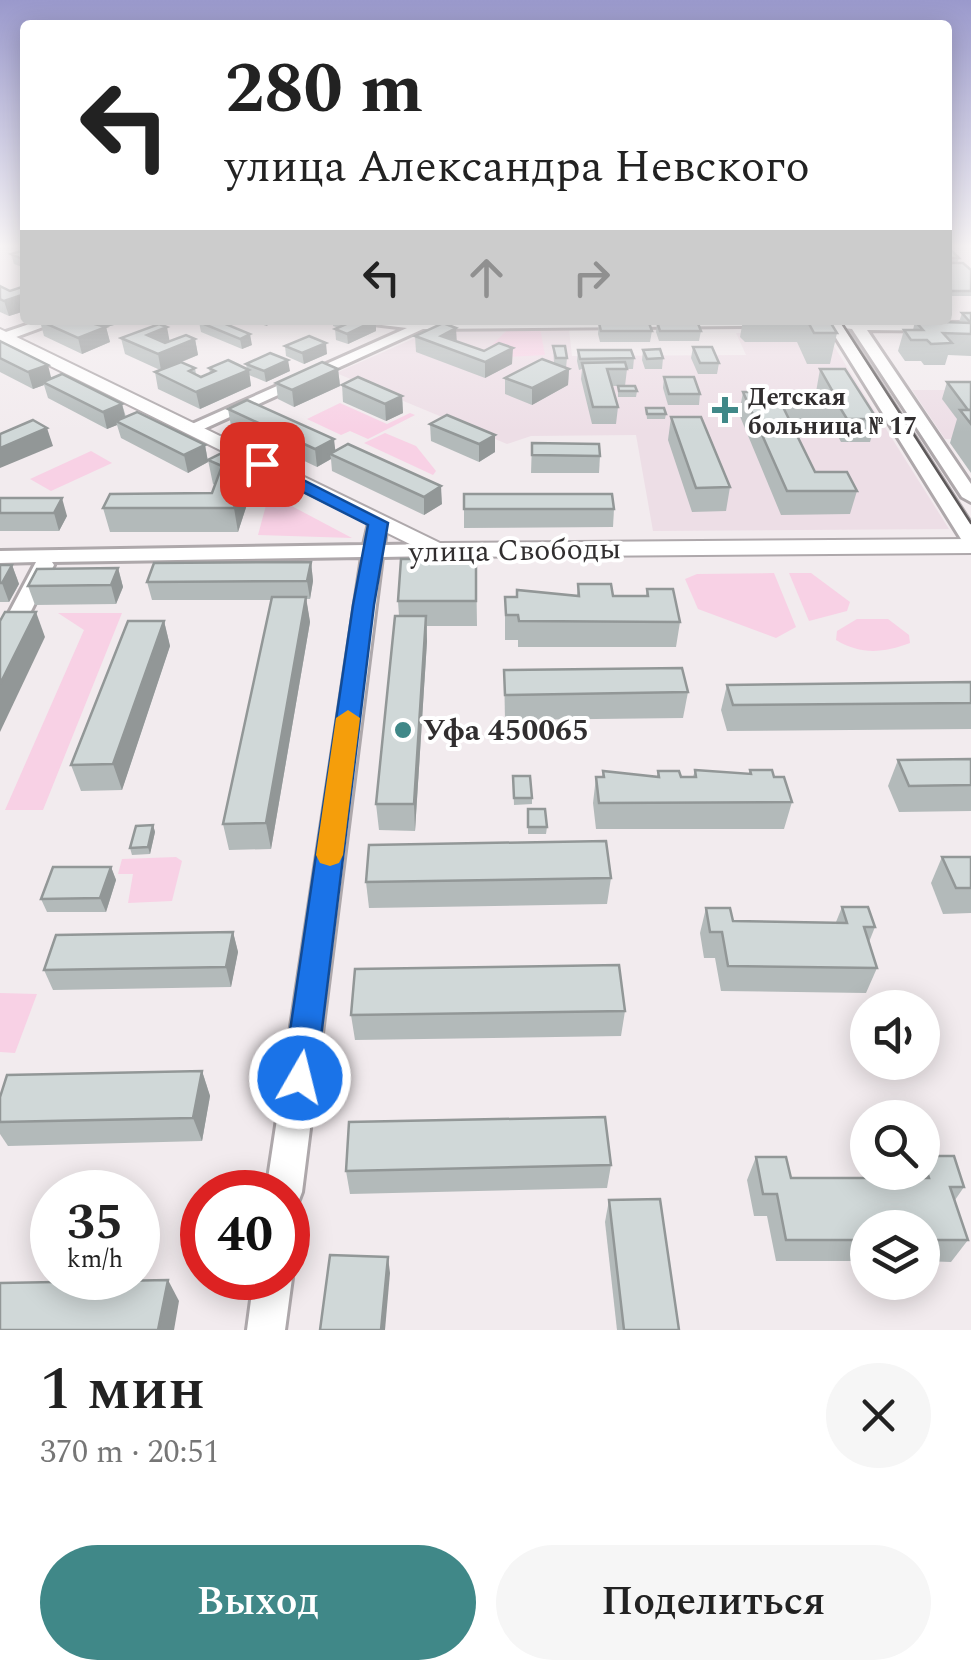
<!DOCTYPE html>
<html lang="ru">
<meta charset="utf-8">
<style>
:root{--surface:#fff;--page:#f6f6f6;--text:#222;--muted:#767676;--accent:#408888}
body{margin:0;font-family:Spectral,serif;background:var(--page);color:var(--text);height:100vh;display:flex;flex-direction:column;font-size:38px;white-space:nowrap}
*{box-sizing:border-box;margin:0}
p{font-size:32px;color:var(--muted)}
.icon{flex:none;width:55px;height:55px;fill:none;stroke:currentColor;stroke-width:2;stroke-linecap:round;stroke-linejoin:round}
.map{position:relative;height:1330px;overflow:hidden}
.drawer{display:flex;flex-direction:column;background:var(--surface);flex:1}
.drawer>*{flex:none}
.hud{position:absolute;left:20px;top:20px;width:932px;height:305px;border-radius:10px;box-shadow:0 5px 25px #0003;background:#fff;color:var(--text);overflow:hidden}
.fabs{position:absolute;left:850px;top:990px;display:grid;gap:20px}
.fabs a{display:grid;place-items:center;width:90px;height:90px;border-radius:50%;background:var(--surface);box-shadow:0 5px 25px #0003;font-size:50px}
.speed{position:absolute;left:30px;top:1170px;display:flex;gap:20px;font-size:50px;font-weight:700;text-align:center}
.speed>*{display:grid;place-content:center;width:130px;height:130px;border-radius:50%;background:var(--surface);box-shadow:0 5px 25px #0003;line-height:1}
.speed small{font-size:25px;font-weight:400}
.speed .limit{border:15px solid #d22;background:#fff;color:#111}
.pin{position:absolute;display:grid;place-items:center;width:85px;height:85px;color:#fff;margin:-42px;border-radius:20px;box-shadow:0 5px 15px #0006}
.me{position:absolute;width:110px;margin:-55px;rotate:8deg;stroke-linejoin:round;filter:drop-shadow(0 0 8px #0008)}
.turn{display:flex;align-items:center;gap:35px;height:210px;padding:0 40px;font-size:45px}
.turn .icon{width:130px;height:130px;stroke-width:2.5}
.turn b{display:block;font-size:70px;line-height:85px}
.lanes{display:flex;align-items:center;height:95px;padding:0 40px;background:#0003;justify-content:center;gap:50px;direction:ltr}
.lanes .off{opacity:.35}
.round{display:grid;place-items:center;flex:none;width:105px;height:105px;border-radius:52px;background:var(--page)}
.headline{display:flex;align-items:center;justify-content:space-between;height:170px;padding:0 40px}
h1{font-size:60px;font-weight:600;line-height:75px}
.primary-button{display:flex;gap:20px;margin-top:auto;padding:20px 40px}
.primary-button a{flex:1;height:115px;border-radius:60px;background:var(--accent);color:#fff;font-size:40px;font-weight:600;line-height:115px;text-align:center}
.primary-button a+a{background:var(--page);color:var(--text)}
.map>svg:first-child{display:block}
.built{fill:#eddee6}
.green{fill:#f8d1e5}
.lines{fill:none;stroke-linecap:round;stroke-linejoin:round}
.minor-casing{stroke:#aea8ab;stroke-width:6}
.major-casing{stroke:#aea8ab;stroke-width:4}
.minor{fill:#fff;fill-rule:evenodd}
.major{fill:#fff;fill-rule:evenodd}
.tram{stroke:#5d595a;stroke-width:2.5}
.wall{fill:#b3baba}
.shaded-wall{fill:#929797}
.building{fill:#d0d8d8;stroke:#929797;stroke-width:2.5}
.route{fill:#1a73e8;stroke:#114b97;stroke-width:2.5}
.slow{fill:#f59e0b}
.poi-dot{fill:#408888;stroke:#fff;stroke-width:4}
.labels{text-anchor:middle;stroke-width:8;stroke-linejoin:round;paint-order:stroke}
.far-poi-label{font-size:25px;font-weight:bold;fill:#312e2f;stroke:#fff;text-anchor:start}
.street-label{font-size:30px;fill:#312e2f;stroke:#fff}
.poi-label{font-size:30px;font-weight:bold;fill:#312e2f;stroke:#fff;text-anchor:start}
</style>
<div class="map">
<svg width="971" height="1330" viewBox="0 0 971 1330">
<rect width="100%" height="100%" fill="#f2ebee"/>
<g class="built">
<path d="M569 329 572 356 746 355 736 333 825 332 949 529 653 531 636 435 531 436 507 444 336 373 433 330Z"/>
<path d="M912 390H971V439H945Z"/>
</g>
<g class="green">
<path d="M540 328 545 355 508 357 487 350 508 329Z"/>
<path d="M340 403 387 424 410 413 415 415 368 439 350 431 341 435 307 419Z"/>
<path d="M385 433 416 446 436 471 433 475 364 443Z"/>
<path d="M91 451 112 463 51 491 30 479Z"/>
<path d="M269 494 352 538 258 535Z"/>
<path d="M774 573 796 627 776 638 698 609 685 579 697 574Z"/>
<path d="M789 573H811L850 602 847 611 809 621Z"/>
<path d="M58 613H122L43 810H5L84 630Z"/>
<path d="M857 619H888L909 635 910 643C883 653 861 655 836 640L837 631Z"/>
<path d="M176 857 182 861 172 901 128 903 133 874H118L122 859Z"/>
<path d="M0 993 37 994 15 1053 0 1052Z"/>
</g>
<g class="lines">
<defs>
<g id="minor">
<path d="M41 320H62L0 343V334Z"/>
<path d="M366 320 971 323V331L867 330 971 484V502L962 497 852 329 844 328 971 524V545L961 539 828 325 423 329 197 432H185L183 428 407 328 373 324Z"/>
<path d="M378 517 387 523 384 545 436 544 446 550 436 556 382 557 302 1192 297 1205 288 1208V1192H266L362 557 52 562 54 565 11 651 0 658V630L36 562 0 563V551L364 545 369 523Z"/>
<path d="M288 1267 292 1278 285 1330H247L254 1278H288Z"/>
</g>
<path id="major" d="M0 329 440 543 971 539V553L436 557 0 341Z"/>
</defs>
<use href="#minor" class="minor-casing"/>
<use href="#major" class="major-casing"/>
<use href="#minor" class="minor"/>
<use href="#major" class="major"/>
<path class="tram" d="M840 320 971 523"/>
</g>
<g class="wall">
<path d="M14 246H25V268L14 264 11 254 24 250Z"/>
<path d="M948 250 959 258 957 263H948Z"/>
<path d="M948 263 971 270V296H948Z"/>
<path d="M0 286 10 291 25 286V311L9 316 0 312Z"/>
<path d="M962 313H971V356L948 355 945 365H924L921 361H905L898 351 904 330H913L915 321 959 322Z"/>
<path d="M204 320 252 345 242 349 201 332 199 322Z"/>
<path d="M251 320H279L266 326Z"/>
<path d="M333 320H376V331L348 344 336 340 335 329 339 328 333 326Z"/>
<path d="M743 320H829L837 333 830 364H807L797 342H745L740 337Z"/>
<path d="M40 321 114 325 106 327 110 342 82 354 44 336Z"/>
<path d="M657 322 701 331 699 341H659L656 332Z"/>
<path d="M599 323 652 331 650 342H600L598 334Z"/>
<path d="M415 336 457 341 512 364 485 378 416 352Z"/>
<path d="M121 338 170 342 195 339 198 355 182 362 195 368 196 374 201 377 210 373 209 368 247 369 246 364 290 371 266 382 249 375 251 386 200 409 158 389 155 372 160 370 125 354Z"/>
<path d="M0 341 52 378 122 404 126 417 205 445 208 462 188 473 121 438 117 425 107 429 48 398 44 385 33 389 0 372Z"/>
<path d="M285 346 327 354 304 364 286 356Z"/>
<path d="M553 346 567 358 566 368 569 369 568 385 532 405 505 394V378L554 363Z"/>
<path d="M693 347 719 363 717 374H698L691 358Z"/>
<path d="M578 350 634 358 633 369H627L625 386H612L618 407 616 424H592L581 379 582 369 579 370 577 361Z"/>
<path d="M643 350 663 358 662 369H645L642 360Z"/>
<path d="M338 369 340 386 294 407 278 399 276 383Z"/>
<path d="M820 369 877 419 870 442H841L834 429H794L815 472 857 491 850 514 781 515 739 414 743 392H816Z"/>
<path d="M664 377 700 394 699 405H668L663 388Z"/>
<path d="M947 382H971V473L950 443 957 419 942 399Z"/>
<path d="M342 385 402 396 403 413 386 421 343 402Z"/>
<path d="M618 386 637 391 636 397H618Z"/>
<path d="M646 408 666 414 665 419H647Z"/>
<path d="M228 409 335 451 442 504 424 515 332 471 331 459 317 467 231 426Z"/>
<path d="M671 417 730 487 726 511 692 512 668 440Z"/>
<path d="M430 424 495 435V452L479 462 431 441Z"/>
<path d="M532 443 600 456 599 473H531Z"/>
<path d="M226 451 253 486 238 532H110L103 508 212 493 215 485 213 484 208 460Z"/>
<path d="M464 494 614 509 613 527 464 528Z"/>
<path d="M0 498 67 516 59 531H0Z"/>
<path d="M476 559 477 626H427V641L415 831 379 830 376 804 399 616 398 601Z"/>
<path d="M311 562 313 581 310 599H306L310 622 271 849 229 850 223 824 272 600H152L147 582Z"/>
<path d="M0 565H12L19 584 9 602H0Z"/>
<path d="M118 568 123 587 116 604 35 605 28 586Z"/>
<path d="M578 584 613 596H646L647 589 680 622 676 647H518V640H505V597L577 596Z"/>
<path d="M164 621 170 646 122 790 81 791 71 765Z"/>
<path d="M504 670 688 692 683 718 505 720Z"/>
<path d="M971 682V729L727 731 721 710 727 685Z"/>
<path d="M971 759V811L899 812 888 786 898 760Z"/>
<path d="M695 770 749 774 750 770 774 777 792 802 784 829H596L593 803 596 777H602L603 771 657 777 658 771 681 777H693Z"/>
<path d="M513 776 532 798V804L514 805Z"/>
<path d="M528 809 547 827 546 834H528Z"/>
<path d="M153 825 155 832 150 854 132 855 130 848Z"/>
<path d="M942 857H971V913L943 914 931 883Z"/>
<path d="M111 867 116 880 106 912H47L41 899Z"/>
<path d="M611 878 607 904 369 908 366 882Z"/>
<path d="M842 907 875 927 869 942 877 968 866 993 721 991 715 958H704L700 933 706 908 733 921 836 922Z"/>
<path d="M233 932 238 952 231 987 53 990 44 970Z"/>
<path d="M625 1011 621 1036 355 1040 351 1015Z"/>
<path d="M202 1071 210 1096 202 1141 8 1146 0 1134V1097Z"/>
<path d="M922 1156 964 1187 955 1200 968 1240 951 1262 922 1261V1228H868V1261H776L767 1216H754L747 1180 756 1157 791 1178H908L912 1172H922Z"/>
<path d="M611 1165 607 1188 350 1194 346 1171Z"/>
<path d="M609 1200 679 1330H617L605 1222Z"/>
</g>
<g class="shaded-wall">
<path d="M25 294V311L9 316 4 301Z"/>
<path d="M76 320H113L114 325 80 334Z"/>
<path d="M265 320H279L266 326Z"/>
<path d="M376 320V331L348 344 347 334Z"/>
<path d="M106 327 110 342 82 354 78 338Z"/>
<path d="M167 327 170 343 150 351 147 335Z"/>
<path d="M456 328 457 344 441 336Z"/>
<path d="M250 334 252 345 242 349 240 339Z"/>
<path d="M195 339 198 355 161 370 158 354Z"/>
<path d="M326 343 327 354 304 364 302 353Z"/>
<path d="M513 348 512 364 485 378V362Z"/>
<path d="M288 360 290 371 266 382 264 371Z"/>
<path d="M48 365 52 381 43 382 44 385 33 389 28 372Z"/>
<path d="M338 369 340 386 294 407 292 390Z"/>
<path d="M569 369 568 385 532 405V388Z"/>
<path d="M249 370 251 386 200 409 196 392Z"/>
<path d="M402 396 403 413 386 421 385 404Z"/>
<path d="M122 404 126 421H116L117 425 107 429 103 412Z"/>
<path d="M47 428 53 446 0 468V448Z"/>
<path d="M495 435V452L479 462V444Z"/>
<path d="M334 439 336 456 330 454 331 459 317 467 315 449Z"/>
<path d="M205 445 208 462 188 473 184 455Z"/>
<path d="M249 462 253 486 238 532 234 508Z"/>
<path d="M441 486 442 504 424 515V497Z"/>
<path d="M62 498 67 516 59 531 54 513Z"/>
<path d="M311 562 313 581 310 599 307 581Z"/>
<path d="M12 565 19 584 9 602 2 583Z"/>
<path d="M118 568 123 587 116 604 111 585Z"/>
<path d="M306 597 310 622 271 849 266 823Z"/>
<path d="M36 612 45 637 0 732V684Z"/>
<path d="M426 616 427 641 415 831 414 804Z"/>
<path d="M164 621 170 646 122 790 113 764Z"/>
<path d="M153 825 155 832 150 854 148 847Z"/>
<path d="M111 867 116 880 106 912 100 898Z"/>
<path d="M233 932 238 952 231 987 226 967Z"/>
<path d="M202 1071 210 1096 202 1141 193 1118Z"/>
<path d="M388 1257 390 1273 385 1330H381Z"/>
<path d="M168 1280 179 1301 174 1330H158Z"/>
</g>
<g class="building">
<path d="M25 250V258L22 259 11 254Z"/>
<path d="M948 250H951L959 258H948Z"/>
<path d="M948 263H963L971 270V291H948Z"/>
<path d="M0 286 10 291 25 286V294L4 301 0 299Z"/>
<path d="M962 313H971V323Z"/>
<path d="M42 320H80L106 327 78 338 40 321Z"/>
<path d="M204 320H216L250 334 240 339 199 322Z"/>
<path d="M345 320H376L347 334 335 329 351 322Z"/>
<path d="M807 320H829L837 333H814Z"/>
<path d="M697 321 701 331H660L657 322Z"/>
<path d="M915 321 971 323V334L943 333 952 343 931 344 927 340H911L904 330H923Z"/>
<path d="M443 323 456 328 441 336 484 351 499 343 513 348 485 362 415 336Z"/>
<path d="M599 323H649L652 331H601Z"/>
<path d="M159 324 167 327 147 335 165 343 186 335 195 339 158 354 121 338Z"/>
<path d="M309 336 326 343 302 353 285 346Z"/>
<path d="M0 341 48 365 28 372 0 358Z"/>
<path d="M553 346H565L567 358H556Z"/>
<path d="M693 347H712L719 363H700Z"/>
<path d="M660 349 663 358 647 359 643 350Z"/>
<path d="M578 350H631L634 358 580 359Z"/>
<path d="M270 353 288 360 264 371 246 364Z"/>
<path d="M542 359 569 369 532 388 505 378Z"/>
<path d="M228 360 249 370 196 392 155 372 181 362 195 368 189 371 201 377 215 371 209 368Z"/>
<path d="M322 362 338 369 292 390 276 383Z"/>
<path d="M625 362 627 369H607L618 407H593L582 363Z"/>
<path d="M820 369H845L877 419H847L839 406 783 407 815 472H847L857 491H787L743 392H833Z"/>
<path d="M62 374 122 404 103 412 43 382Z"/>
<path d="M358 377 402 396 385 404 342 385Z"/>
<path d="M664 377H694L700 394H669Z"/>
<path d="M947 382H971V410H968Z"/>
<path d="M618 386H635L637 391H619Z"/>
<path d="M247 400 334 439 315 449 228 409Z"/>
<path d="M646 408H664L666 414H647Z"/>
<path d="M960 410H971V424Z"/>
<path d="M137 412 205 445 184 455 116 421Z"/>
<path d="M447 415 495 435 479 444 430 424Z"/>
<path d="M671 417H701L730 487 696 488Z"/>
<path d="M33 420 47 428 0 448V434Z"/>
<path d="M532 443 599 444 600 456 532 455Z"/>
<path d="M348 444 441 486 424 497 330 454Z"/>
<path d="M226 451 249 462 234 508H103L110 494 212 493 222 466 208 460Z"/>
<path d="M464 494H612L614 509H464Z"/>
<path d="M0 498H62L54 513H0Z"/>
<path d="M401 559H476V601H398Z"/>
<path d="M311 562 307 581 147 582 154 563Z"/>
<path d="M0 565H12L2 583H0Z"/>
<path d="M118 568 111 585 28 586 37 569Z"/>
<path d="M578 584H611L613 596H648L647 589H673L680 622 519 621 518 615H506L505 597H517V590L579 596Z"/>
<path d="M272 597H306L266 823 223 824Z"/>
<path d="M5 612H36L0 684V621Z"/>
<path d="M395 616H426L414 804H376Z"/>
<path d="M128 621H164L113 764 71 765Z"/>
<path d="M682 668 688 692 505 695 504 670Z"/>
<path d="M971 682V703L733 705 727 685Z"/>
<path d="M971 759V785L909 786 898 760Z"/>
<path d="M695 770 751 774 750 770H772L774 777H784L792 802 599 803 596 777H604L603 771 659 777 658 771H679L681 777H696Z"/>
<path d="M513 776H530L532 798H514Z"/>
<path d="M528 809H545L547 827H528Z"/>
<path d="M153 825 148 847 130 848 136 826Z"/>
<path d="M606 841 611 878 366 882 369 845Z"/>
<path d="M942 857H971V888H956Z"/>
<path d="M53 867H111L100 898 41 899Z"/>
<path d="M842 907H868L875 927H864L877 968 728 966 722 932H710L706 908H730L733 921 847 923Z"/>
<path d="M233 932 226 967 44 970 56 935Z"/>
<path d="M619 965 625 1011 351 1015 355 969Z"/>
<path d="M202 1071 193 1118 0 1122V1097L7 1075Z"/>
<path d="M605 1117 611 1165 346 1171 349 1122Z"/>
<path d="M922 1156H954L964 1187H950L968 1240H922V1228H868V1240H786L777 1194H763L756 1157H786L791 1178H929Z"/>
<path d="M660 1199 679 1330H624L609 1200Z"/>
<path d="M330 1255 388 1257 381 1330H320Z"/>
<path d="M168 1280 158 1330H0V1283Z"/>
</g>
<linearGradient id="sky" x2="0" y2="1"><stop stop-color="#9a99cc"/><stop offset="0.57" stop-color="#f9f6f7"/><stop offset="1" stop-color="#f9f6f7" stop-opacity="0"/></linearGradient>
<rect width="971" height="432" fill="url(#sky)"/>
<path class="route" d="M262 459 388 523 374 605 316 1078 311 1089 300 1094 288 1089 283 1078 353 605 368 525 256 468 253 464Z"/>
<path class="slow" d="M348 710 360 718 343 855 339 863 330 866 320 863 316 855 336 718Z"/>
<g class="poi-dot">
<path d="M720 395h10v10h10v10h-10v10h-10v-10h-10v-10h10z"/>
<circle cx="403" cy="730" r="10"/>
</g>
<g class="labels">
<g class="far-poi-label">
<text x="748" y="405">Детская<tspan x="748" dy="29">больница № 17</tspan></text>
</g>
<g class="street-label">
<text transform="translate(515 550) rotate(-1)" y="10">улица Свободы</text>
</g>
<g class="poi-label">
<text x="423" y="740">Уфа 450065</text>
</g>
</g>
</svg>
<div class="fabs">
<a><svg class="icon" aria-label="sound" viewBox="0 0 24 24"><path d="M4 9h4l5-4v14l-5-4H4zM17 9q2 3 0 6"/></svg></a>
<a><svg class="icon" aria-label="search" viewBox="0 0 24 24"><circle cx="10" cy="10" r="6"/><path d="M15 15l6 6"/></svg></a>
<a><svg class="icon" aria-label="layers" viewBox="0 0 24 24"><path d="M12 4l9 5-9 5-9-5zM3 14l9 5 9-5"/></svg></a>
</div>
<div class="speed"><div>35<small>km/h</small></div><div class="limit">40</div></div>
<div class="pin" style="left:262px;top:464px;background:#d93025"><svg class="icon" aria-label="arrive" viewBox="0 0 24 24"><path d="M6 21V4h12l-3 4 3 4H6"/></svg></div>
<svg class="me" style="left:300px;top:1078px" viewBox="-20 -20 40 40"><circle r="17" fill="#1a73e8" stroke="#fff" stroke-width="3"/><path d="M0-11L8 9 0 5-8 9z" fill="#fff"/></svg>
<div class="hud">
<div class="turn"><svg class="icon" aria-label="left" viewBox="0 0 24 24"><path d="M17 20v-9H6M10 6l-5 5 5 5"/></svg><div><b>280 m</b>улица Александра Невского</div></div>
<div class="lanes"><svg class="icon" aria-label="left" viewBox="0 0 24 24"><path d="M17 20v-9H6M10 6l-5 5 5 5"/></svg><svg class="icon off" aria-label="ahead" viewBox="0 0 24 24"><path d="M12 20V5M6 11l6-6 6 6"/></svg><svg class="icon off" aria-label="right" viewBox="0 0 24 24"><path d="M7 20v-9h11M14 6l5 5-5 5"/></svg></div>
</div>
</div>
<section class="drawer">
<div class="headline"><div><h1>1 мин</h1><p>370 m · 20:51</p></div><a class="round"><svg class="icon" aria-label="close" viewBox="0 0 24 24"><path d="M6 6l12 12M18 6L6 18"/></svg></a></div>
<div class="primary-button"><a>Выход</a><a>Поделиться</a></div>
</section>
